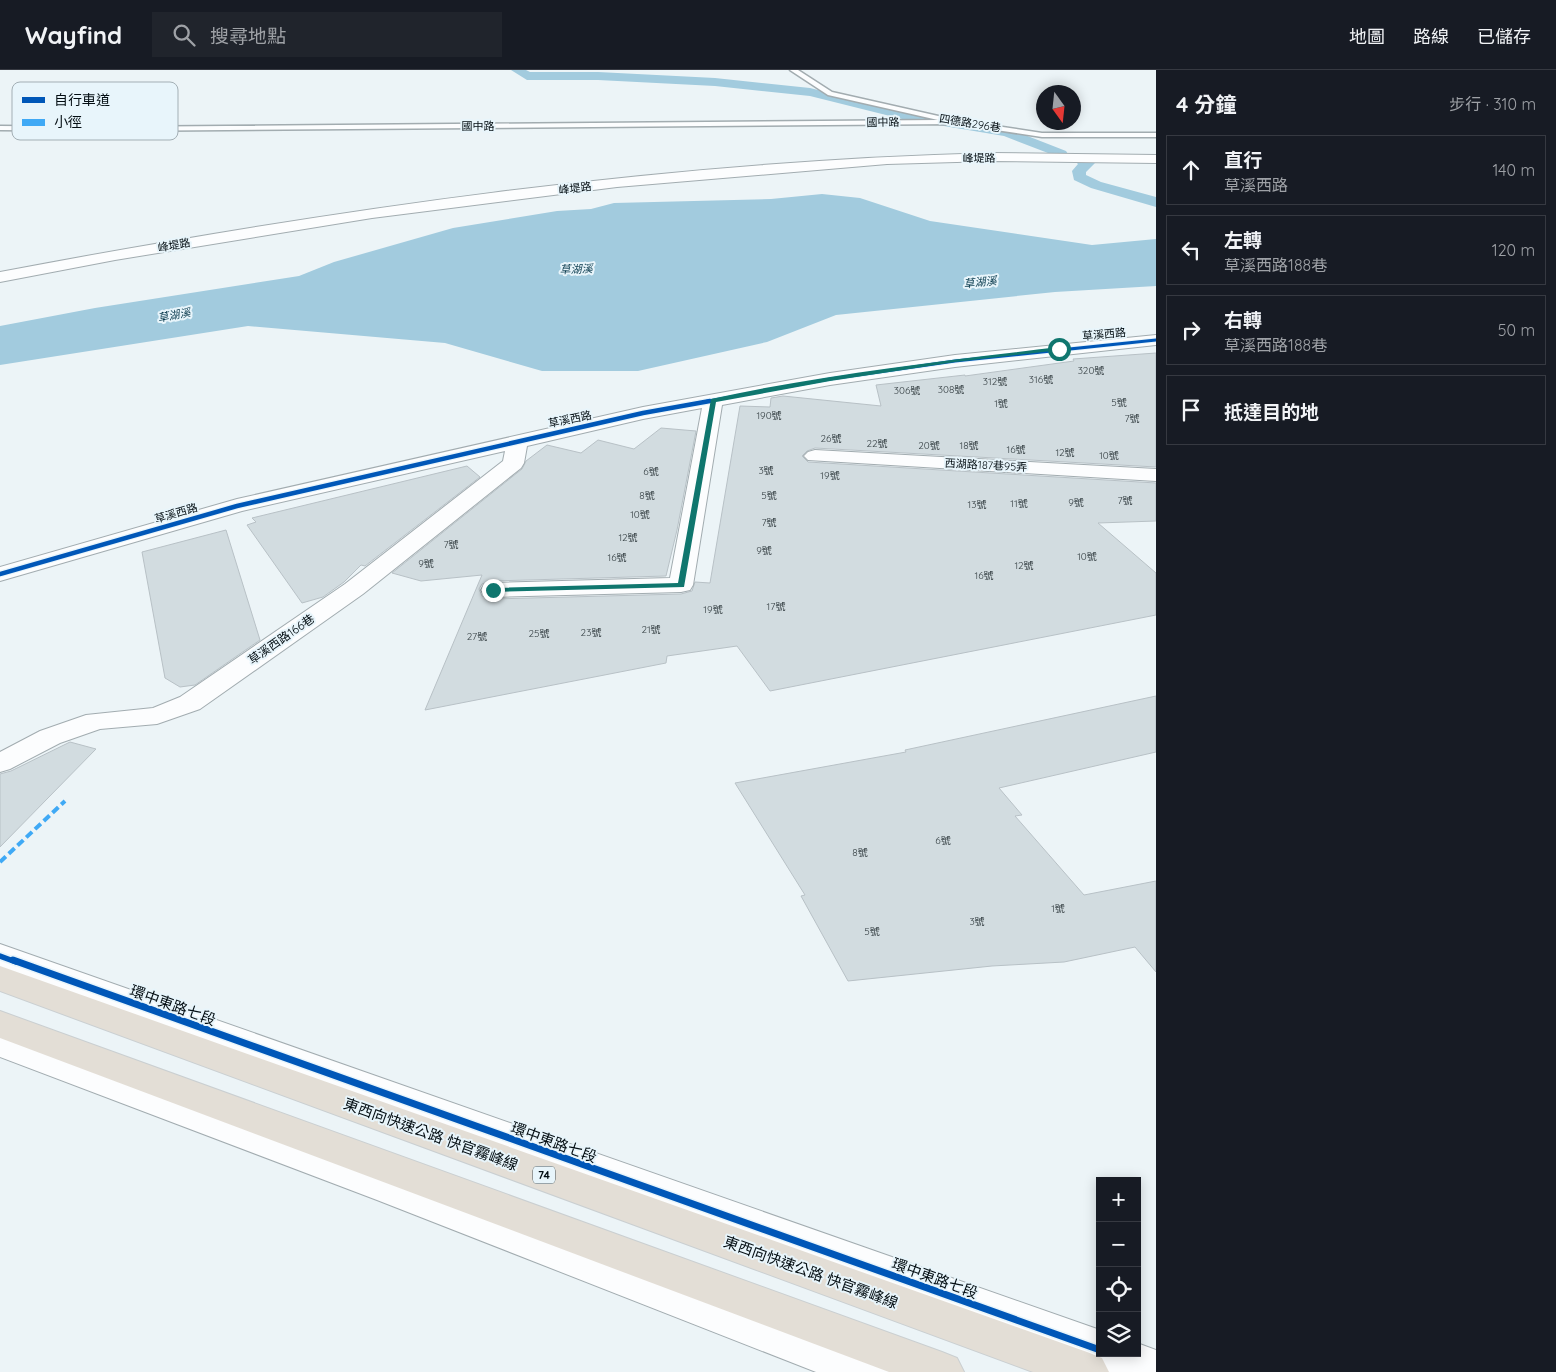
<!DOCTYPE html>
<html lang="zh-TW">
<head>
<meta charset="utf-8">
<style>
  :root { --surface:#171b24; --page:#20242c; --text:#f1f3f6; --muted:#9ea1a6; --line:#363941 }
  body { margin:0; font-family:Quicksand,"Noto Sans TC",sans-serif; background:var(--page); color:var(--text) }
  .controls { position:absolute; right:15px; bottom:15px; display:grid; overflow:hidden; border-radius:0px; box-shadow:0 2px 12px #0003 }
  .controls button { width:45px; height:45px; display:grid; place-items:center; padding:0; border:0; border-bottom:1px solid var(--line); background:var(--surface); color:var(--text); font:25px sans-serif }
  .compass { position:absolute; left:1036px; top:15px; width:45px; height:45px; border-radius:50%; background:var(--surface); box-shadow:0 2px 12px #0003; rotate:165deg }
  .stop { position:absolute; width:15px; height:15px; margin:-11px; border:4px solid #0f766e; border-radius:50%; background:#fff }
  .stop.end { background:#0f766e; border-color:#fff; box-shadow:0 1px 5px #0008 }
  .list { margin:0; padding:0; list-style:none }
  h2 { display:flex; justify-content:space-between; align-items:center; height:65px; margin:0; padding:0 20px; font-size:21px }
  h2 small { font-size:16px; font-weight:400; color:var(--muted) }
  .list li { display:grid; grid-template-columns:32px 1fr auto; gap:15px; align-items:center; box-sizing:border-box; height:70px; margin:0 10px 10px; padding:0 10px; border:1px solid var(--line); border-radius:0px }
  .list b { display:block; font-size:19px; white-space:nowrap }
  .list p { margin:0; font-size:16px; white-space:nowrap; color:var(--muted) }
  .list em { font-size:16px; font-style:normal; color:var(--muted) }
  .icon { flex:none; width:28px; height:28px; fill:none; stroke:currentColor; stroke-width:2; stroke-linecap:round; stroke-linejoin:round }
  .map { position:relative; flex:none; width:1156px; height:1302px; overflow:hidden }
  header { display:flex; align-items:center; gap:30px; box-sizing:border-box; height:70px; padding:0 25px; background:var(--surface); border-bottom:1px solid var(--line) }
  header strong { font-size:24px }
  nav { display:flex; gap:28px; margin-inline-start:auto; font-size:18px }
  .search { width:350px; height:45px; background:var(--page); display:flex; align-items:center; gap:12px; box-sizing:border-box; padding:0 18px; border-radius:0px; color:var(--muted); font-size:19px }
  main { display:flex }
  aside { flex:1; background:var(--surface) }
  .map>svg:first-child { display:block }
</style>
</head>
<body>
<header>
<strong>Wayfind</strong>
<div class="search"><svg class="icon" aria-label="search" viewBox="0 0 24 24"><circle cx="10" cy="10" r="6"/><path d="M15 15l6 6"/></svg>搜尋地點</div>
<nav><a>地圖</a><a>路線</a><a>已儲存</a></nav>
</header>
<main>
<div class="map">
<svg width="1156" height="1302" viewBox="0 0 1156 1302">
  <rect width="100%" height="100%" fill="#ecf4f7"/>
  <polygon fill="#a2cbde" points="822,124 860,128 930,151 1092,175 1156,169 1156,216 1055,222 836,245 767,272 638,301 542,301 445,273 248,256 0,295 0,256 95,238 299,206 334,192 453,158 557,141 591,139 614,133 771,129"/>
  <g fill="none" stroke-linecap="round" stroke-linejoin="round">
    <g fill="#a2cbde" fill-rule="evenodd">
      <polygon points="511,0 526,0 530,2 598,2 715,8 810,18 902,41 1007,58 1066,81 1068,84 1066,87 1061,88 1004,66 902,49 810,26 715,16 598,10 527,10"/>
      <polygon points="1082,87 1093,90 1095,93 1086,102 1086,105 1101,112 1156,127 1156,137 1091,118 1074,110 1072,101 1078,94 1075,91 1077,88"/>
    </g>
  </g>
  <g fill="#d2dce0" stroke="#b8c1c6">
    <polygon points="1156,283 1156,397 815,378 807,381 802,386 808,392 1156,413 1156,451 1098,453 1156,503 1156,545 770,621 737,576 667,586 666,593 425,640 482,505 421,511 392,503 522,399 526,391 547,375 581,383 598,370 634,379 661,358 696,361 677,460 666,506 493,511 482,514 479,519 482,526 493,529 681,524 692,521 695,512 710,513 740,336 770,337 771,328 783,326 881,336 876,315 965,305 965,306 1074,291 1073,289"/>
    <polygon points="467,396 480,407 365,496 361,495 344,512 323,527 302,533 247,455 256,452 252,448"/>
    <polygon points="226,460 260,570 195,615 180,617 165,608 142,482"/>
    <polygon points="1156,626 1156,682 999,718 1022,745 1015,746 1084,825 1156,811 1156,902 1135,877 1064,892 992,896 848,911 801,826 805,825 735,713 906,682 905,680"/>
    <polygon points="70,672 96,679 0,777 0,704 11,701"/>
  </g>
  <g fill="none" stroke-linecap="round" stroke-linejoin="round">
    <g stroke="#a2acb0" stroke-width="3">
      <polygon id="service" points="790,0 798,0 832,22 956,50 1042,63 1156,63 1156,67 1042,67 956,54 108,61 0,60 0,56 108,57 938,50 828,25"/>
    </g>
    <g stroke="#a2acb0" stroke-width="2">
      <g id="minor">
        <path d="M991,83l165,2v8l-165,-2 -104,3 -270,23 -245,31 -257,42 -115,22v-10c327,-62 658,-110 991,-119z"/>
        <polygon points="1156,265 1156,275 955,297 830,315 722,335 693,515 690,520 681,522 493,527 484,525 481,520 484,515 493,513 670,508 702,338 643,349 527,376 524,393 521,398 363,524 200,639 157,654 100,659 60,673 10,699 0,702 0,682 40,661 86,645 153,638 180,627 345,514 503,391 505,381 242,441 0,511 0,497 237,429 643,337 830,303 955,285"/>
        <polygon points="815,380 1156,399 1156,411 808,390 804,386 808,382"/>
      </g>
    </g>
    <g stroke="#a2acb0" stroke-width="2">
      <g id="tertiary">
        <polygon points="0,874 1100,1260 1100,1283 1137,1283 1137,1273 1156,1280 1156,1302 1108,1302 1100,1300 0,899"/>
        <polygon points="0,960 405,1108 883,1288 890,1302 816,1302 377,1130 0,987"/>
      </g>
    </g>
    <g stroke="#cacfd1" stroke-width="2">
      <g id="trunk">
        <polygon points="0,896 1087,1282 1102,1288 1109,1302 1033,1302 0,921"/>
        <polygon points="0,941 942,1282 957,1288 964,1302 889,1302 0,968"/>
      </g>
    </g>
    <use href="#service" fill="#fcfdfe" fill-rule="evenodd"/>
    <use href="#minor" fill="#fcfdfe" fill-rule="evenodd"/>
    <use href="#tertiary" fill="#fcfdfe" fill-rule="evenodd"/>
    <use href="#trunk" fill="#e3ded6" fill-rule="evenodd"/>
    <polyline stroke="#3fa9f5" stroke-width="4" stroke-dasharray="8 4" stroke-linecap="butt" points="0,792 65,731"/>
    <g stroke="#e8f5fb" stroke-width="5">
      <polyline id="cycleway-far3" points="703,332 830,309 955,291 1156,270"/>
    </g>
    <g stroke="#e8f5fb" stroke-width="7">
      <polyline id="cycleway-far2" points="0,504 237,436 643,343 710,331"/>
    </g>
    <g stroke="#e8f5fb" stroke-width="9">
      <polyline id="cycleway-far1" points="0,886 16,892"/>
    </g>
    <g stroke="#e8f5fb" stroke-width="10">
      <polyline id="cycleway" points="13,890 1100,1280"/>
    </g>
    <use href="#cycleway-far3" stroke="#0057b8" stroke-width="3"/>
    <use href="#cycleway-far2" stroke="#0057b8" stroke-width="4.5"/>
    <use href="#cycleway-far1" stroke="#0057b8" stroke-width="5.5"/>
    <use href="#cycleway" stroke="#0057b8" stroke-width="7"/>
  </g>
  <path fill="#0f766e" d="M1059,277l2,3 -106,12 -125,19 -114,21 -32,185 -191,5 -4,-2 4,-2 185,-5 33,-184c114,-25 232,-38 348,-52z"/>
  <g text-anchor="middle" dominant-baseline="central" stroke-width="4" stroke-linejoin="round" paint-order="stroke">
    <g font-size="10" fill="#384246">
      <text x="1091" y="300">320號</text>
      <text x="1041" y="309">316號</text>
      <text x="995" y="311">312號</text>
      <text x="951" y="319">308號</text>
      <text x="907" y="320">306號</text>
      <text x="1119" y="332">5號</text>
      <text x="1001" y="333">1號</text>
      <text x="769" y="345">190號</text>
      <text x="1132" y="348">7號</text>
      <text x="831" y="368">26號</text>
      <text x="877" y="373">22號</text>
      <text x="929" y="375">20號</text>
      <text x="969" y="375">18號</text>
      <text x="1016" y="379">16號</text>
      <text x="1065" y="382">12號</text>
      <text x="1109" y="385">10號</text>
      <text x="766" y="400">3號</text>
      <text x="651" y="401">6號</text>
      <text x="830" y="405">19號</text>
      <text x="647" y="425">8號</text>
      <text x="769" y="425">5號</text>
      <text x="1125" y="430">7號</text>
      <text x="1076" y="432">9號</text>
      <text x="1019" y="433">11號</text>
      <text x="977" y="434">13號</text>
      <text x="640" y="444">10號</text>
      <text x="769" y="452">7號</text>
      <text x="628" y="467">12號</text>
      <text x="451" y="474">7號</text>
      <text x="764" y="480">9號</text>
      <text x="1087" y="486">10號</text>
      <text x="617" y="487">16號</text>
      <text x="426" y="493">9號</text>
      <text x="1024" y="495">12號</text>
      <text x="984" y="505">16號</text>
      <text x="776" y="536">17號</text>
      <text x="713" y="539">19號</text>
      <text x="651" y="559">21號</text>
      <text x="591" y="562">23號</text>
      <text x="539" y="563">25號</text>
      <text x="477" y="566">27號</text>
      <text x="943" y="770">6號</text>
      <text x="860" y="782">8號</text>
      <text x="1058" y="838">1號</text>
      <text x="977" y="851">3號</text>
      <text x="872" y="861">5號</text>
    </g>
    <g font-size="11" fill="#030d12" stroke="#e8f5fb">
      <text transform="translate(883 52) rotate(-1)">國中路</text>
      <text transform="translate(970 53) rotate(9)">四德路296巷</text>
      <text x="478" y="56">國中路</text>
      <text transform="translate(979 88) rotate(-1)">峰堤路</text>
      <text transform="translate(575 118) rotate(-7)">峰堤路</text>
      <text transform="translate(174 175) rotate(-10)">峰堤路</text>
      <text transform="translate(1104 264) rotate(-5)">草溪西路</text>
      <text transform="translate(570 349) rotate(-12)">草溪西路</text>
      <text transform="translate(986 395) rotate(3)">西湖路187巷95弄</text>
      <text transform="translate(176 443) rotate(-16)">草溪西路</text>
    </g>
    <g font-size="11" font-style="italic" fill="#0b3c4f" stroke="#e8f5fb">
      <text transform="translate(576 199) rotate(-2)">草湖溪</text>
      <text transform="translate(980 212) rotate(-6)">草湖溪</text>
      <text transform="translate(174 245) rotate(-11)">草湖溪</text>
    </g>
    <rect fill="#e8f5fb" stroke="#485358" stroke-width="1" x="533" y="1096.5" width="22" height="17" rx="4"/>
    <g font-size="11" font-weight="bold" fill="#030d12">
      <text x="544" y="1105">74</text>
    </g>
    <g font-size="12" fill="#030d12" stroke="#e8f5fb">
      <text transform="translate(281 569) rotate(-35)">草溪西路166巷</text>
    </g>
    <g font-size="15" fill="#030d12" stroke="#e8f5fb">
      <text transform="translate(173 935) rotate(20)">環中東路七段</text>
      <text transform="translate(431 1064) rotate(20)">東西向快速公路 快官霧峰線</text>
      <text transform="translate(554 1072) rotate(20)">環中東路七段</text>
      <text transform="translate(811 1202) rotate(20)">東西向快速公路 快官霧峰線</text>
      <text transform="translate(935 1208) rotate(20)">環中東路七段</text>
    </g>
  </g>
  <rect x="12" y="12" width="166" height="58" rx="8" fill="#e8f5fb" stroke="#a3afb5" stroke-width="1"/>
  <rect x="22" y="27" width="23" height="6" fill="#0057b8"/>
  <rect x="22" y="49" width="23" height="7" fill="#3fa9f5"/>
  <g font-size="14" fill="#030d12">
    <text x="54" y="35">自行車道</text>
    <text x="54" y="57">小徑</text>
  </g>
</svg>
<div class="controls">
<button>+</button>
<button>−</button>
<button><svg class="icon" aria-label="locate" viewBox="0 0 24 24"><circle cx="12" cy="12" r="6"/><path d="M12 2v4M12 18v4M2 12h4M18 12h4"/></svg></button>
<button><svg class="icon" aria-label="layers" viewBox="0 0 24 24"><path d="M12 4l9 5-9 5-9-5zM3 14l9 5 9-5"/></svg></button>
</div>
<svg class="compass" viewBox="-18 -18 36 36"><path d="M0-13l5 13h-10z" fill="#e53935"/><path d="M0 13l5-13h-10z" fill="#9ea1a6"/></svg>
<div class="stop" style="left:1059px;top:279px"></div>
<div class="stop end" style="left:493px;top:520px"></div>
</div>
<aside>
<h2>4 分鐘<small>步行 · 310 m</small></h2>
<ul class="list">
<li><svg class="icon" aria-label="ahead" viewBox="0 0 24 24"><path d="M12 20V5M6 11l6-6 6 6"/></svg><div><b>直行</b><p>草溪西路</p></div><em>140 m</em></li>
<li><svg class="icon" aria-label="left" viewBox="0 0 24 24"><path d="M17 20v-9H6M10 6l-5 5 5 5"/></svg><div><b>左轉</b><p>草溪西路188巷</p></div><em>120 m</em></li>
<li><svg class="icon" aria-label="right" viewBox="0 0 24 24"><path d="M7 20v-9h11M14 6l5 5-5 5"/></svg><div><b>右轉</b><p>草溪西路188巷</p></div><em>50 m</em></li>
<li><svg class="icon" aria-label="arrive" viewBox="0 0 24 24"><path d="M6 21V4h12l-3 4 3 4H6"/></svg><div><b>抵達目的地</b></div></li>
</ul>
</aside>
</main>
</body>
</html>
